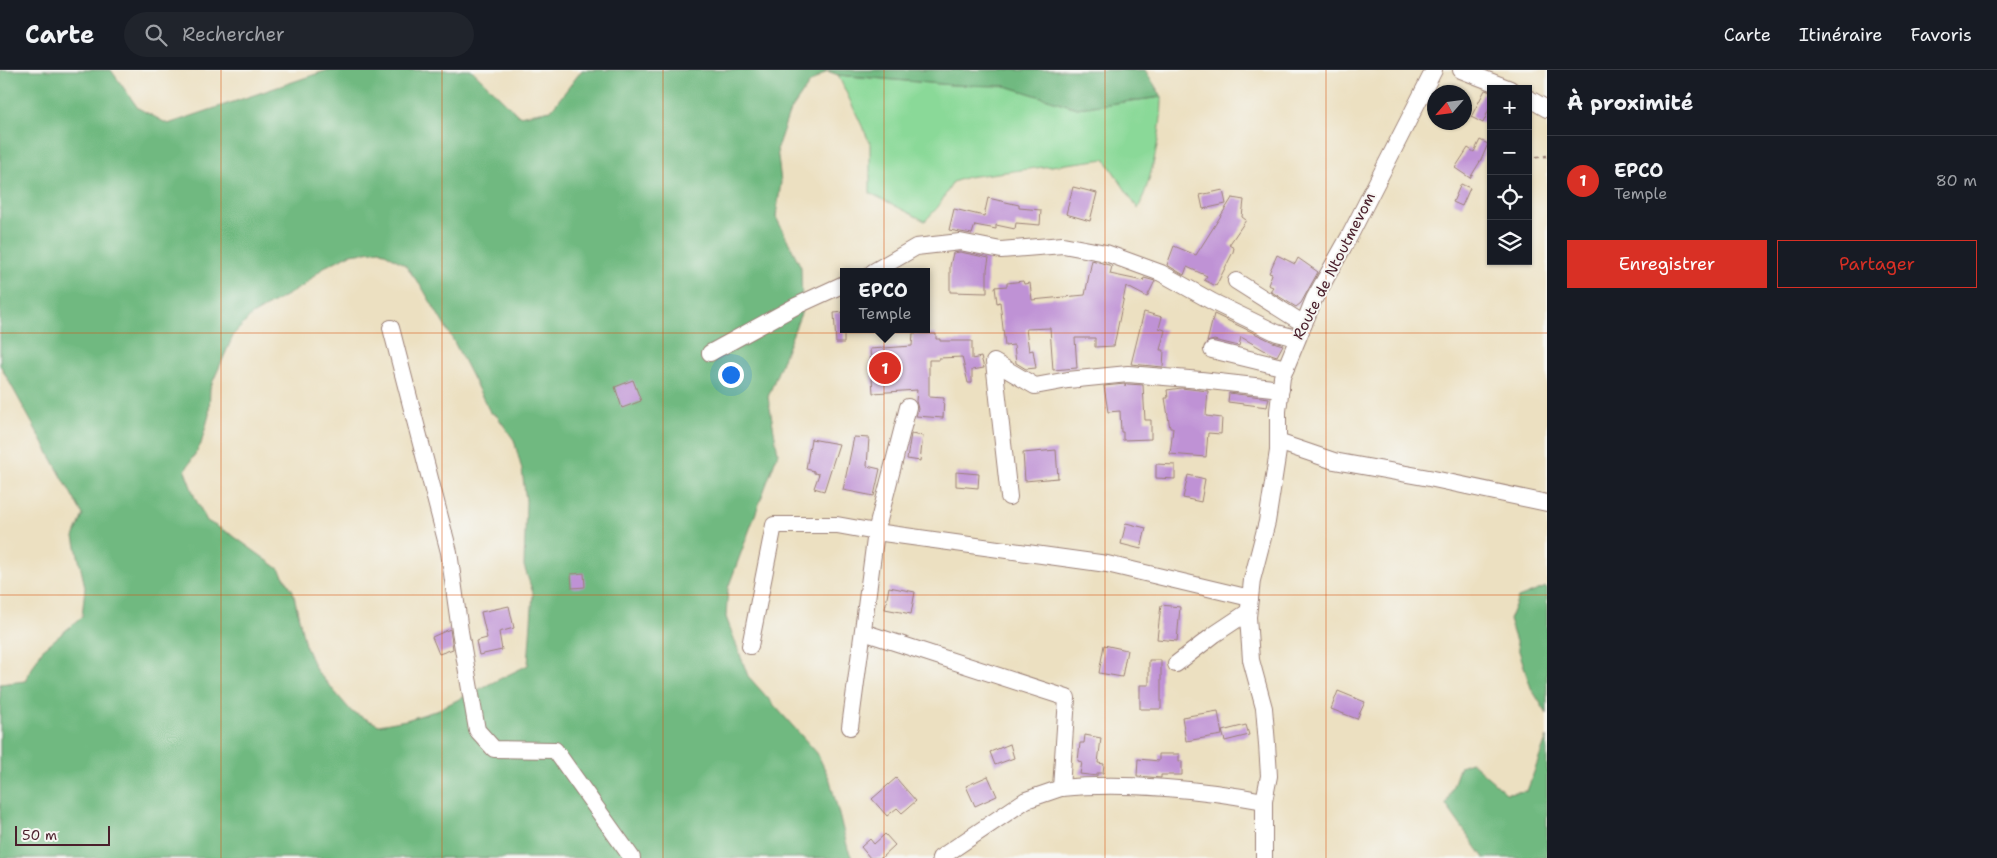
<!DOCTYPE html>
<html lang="fr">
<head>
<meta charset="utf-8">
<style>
  :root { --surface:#171b24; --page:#20242c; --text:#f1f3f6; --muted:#9ea1a6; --line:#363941; --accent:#d93025 }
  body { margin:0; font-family:"Shantell Sans",sans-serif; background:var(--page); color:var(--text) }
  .controls { position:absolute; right:15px; top:15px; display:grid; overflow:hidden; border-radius:0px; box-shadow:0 1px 4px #0004 }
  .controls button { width:45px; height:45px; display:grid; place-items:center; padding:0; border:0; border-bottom:1px solid var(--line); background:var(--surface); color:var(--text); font:25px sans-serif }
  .compass { position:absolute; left:1427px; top:15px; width:45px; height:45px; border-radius:50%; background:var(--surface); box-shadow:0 1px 4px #0004; rotate:242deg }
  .scale { position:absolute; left:15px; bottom:12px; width:95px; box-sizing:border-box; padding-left:5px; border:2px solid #4a1f2b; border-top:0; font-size:14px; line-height:18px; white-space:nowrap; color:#4a1f2b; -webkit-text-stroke:4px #f6f6f2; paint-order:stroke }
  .you { position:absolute; left:730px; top:304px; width:18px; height:18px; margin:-12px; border:4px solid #fff; border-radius:50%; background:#1a73e8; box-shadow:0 0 0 8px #1a73e833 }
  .badge { display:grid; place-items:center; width:32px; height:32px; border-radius:50%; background:var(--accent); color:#fff; font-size:16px; font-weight:700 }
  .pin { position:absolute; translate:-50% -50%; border:2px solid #fff; box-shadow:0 1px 5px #0006 }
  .popup { position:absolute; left:840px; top:198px; width:90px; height:65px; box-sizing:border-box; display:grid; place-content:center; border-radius:0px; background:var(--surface); filter:drop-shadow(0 1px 4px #0005); font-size:16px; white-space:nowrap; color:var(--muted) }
  .popup b { font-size:19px; color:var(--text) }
  .popup::after { content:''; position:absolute; left:50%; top:100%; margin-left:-10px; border:10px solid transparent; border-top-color:var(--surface) }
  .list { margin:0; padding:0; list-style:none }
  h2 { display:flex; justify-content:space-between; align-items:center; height:65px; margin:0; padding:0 20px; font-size:21px }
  h2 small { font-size:16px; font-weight:400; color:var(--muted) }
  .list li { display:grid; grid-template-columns:32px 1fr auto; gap:15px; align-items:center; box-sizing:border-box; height:90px; padding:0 20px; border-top:1px solid var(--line) }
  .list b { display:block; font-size:19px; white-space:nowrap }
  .list p { margin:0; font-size:16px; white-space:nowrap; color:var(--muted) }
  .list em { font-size:16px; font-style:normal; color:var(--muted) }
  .actions { display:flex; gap:10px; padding:15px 20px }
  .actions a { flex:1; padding:11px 0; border:1px solid var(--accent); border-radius:0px; text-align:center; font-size:18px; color:var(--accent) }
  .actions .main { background:var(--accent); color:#fff }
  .icon { flex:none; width:28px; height:28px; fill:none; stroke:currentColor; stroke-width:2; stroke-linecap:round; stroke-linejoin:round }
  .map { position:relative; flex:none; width:1547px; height:788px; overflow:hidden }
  header { display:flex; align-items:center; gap:30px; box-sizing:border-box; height:70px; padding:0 25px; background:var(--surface); border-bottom:1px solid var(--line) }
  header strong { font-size:24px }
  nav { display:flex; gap:28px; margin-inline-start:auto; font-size:18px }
  .search { width:350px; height:45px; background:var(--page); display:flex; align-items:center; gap:12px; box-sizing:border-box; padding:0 18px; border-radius:28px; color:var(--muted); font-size:19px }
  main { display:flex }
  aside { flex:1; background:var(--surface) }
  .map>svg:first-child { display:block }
</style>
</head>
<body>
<header>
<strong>Carte</strong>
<div class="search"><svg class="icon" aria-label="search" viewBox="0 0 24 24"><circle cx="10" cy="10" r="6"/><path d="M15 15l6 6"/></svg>Rechercher</div>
<nav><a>Carte</a><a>Itinéraire</a><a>Favoris</a></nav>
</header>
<main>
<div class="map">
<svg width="1547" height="788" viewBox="0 0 1547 788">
  <rect width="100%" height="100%" fill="#f6f6f2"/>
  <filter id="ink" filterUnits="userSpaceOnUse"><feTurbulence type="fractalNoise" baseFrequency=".02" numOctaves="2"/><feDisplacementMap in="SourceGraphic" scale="10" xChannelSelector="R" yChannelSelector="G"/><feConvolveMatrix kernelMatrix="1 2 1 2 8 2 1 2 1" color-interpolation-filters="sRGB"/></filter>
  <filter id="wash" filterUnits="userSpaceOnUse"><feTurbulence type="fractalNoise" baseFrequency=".0096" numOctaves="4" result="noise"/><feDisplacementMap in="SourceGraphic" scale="20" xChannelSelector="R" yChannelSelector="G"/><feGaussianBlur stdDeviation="1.12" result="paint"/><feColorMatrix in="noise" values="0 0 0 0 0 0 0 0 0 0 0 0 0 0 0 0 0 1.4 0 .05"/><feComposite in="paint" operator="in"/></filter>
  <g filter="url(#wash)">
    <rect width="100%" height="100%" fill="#ece0c1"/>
    <path fill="#8ad998" stroke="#6a7c62" d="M838,5l114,10 54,1 71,22 85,-11c0,34 -10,82 -24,112l-33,-50 -138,18 -14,5 -15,25 -13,14 -55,-28v-50z"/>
    <g fill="#6fb980" stroke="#5c6c56" fill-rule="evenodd">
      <path d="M0,0h111l27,38 30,16 160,-54h144l47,46 32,-6 31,-40h563l17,27 -85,11 -71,-22 -54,-1 -114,-10 -11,-4 -18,13 -20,29 -12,35 4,34 -5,35 25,50 1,44 -34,86 10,56 -50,135 -2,29 22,59 69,77 13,27 18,69 4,9h-852v-174l25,-3 17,-31 40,-33 3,-30 -11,-50 9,-22 -83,-150zM380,180l25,15 18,24 30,51 37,72 7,4 17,24 8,30 4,31 -2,65 9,27 -5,72 -93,46 -29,9 -27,5 -27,-13 -36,-42 -11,-25 -12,-54 -14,-22 -47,-34 -25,-14 -12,-23 -10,-27 16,-27 8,-29 1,-27 24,-54 18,-19 51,-29 21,-19 27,-13z"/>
      <polygon points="1546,517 1547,518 1547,644 1531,618 1509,550 1518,528"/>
      <polygon points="1547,667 1547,788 1484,788 1446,735 1460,696 1471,692 1506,723 1527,721"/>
    </g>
    <g id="blocks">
      <g fill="#bf92d5">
        <polygon points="1485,20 1491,22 1491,35 1483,53 1471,47"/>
        <polygon points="1480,70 1488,74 1481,90 1470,108 1455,98 1468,78 1474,82"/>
        <polygon points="1461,114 1470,118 1462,136 1453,132"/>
        <polygon points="1073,117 1097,123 1090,151 1066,144"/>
        <polygon points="1223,120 1226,134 1203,139 1200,125"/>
        <polygon points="988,128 1019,135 1019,138 1041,140 1040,155 1016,153 1015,159 996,155 996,159 975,155 972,164 949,160 954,139 984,146"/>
        <polygon points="1232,128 1244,130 1242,147 1246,150 1229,175 1234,178 1233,182 1216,216 1204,210 1207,206 1187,197 1184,205 1167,195 1174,176 1196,185"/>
        <polygon points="960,182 989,188 987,199 987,223 950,222 950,196 953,183"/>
        <polygon points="1277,185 1295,194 1298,188 1318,202 1301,233 1296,237 1270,221 1273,217 1268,215 1272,204 1269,203"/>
        <polygon points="1092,190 1112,196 1110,204 1143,211 1144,208 1155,211 1147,227 1126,216 1114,276 1095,277 1095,268 1075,268 1077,298 1053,300 1050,258 1026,259 1029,281 1033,280 1036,298 1026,299 1016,293 1014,275 1005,276 1000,232 997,233 995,217 1007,216 1007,213 1023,211 1024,214 1030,213 1032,230 1085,225"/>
        <polygon points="844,242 844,273 836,273 834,243"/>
        <polygon points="1144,242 1162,247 1159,258 1165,260 1160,280 1164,280 1163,297 1131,294"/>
        <polygon points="1214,244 1273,272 1283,275 1277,286 1271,284 1241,267 1239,276 1214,270 1207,272"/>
        <polygon points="913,263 936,264 936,269 940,269 940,271 972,271 972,289 981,287 984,298 972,300 972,313 968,313 962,287 939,288 939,290 929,290 929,327 944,328 943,348 916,346 918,339 916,331 917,320 873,323 870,279 912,276"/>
        <polygon points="633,310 641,331 622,338 615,317"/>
        <polygon points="1125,314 1125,317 1126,314 1128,314 1143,315 1145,350 1151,350 1151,369 1123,370 1123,362 1121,362 1120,341 1108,342 1104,316"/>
        <polygon points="1181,318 1208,321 1206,346 1222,348 1221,364 1208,363 1206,387 1170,384 1173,358 1170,358 1165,328 1168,328 1167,320"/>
        <polygon points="1229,323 1269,328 1267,337 1228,332"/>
        <polygon points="911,364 923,366 920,391 907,389"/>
        <polygon points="854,367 869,368 867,396 880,399 874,426 843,420"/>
        <polygon points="811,369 839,374 824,421 814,418 819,404 814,403 814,401 806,399"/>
        <polygon points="1056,380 1058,408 1025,411 1023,383"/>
        <polygon points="1156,394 1175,395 1175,409 1156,408"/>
        <polygon points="956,402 979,404 978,418 956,416"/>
        <polygon points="1188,405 1205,409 1201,432 1183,428"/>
        <polygon points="1126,453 1146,458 1141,479 1121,474"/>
        <polygon points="584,503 585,517 572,518 571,504"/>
        <polygon points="889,517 915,522 911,544 885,539"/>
        <polygon points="1161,535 1180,537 1177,571 1157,569"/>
        <polygon points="509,536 514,558 499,562 502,580 479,585 476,571 487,568 481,542"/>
        <polygon points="450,559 453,579 439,584 432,567"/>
        <polygon points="1104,575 1127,580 1122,607 1099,603"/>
        <polygon points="1149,590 1161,590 1161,639 1140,639 1140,615 1149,615"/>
        <polygon points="1338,621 1365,632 1357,649 1331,639"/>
        <polygon points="1218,641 1222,665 1186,671 1182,647"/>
        <polygon points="1246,655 1249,665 1225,671 1222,661"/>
        <polygon points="1085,665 1101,668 1098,693 1104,694 1103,703 1097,703 1097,706 1080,704 1082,692 1078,691 1080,673 1084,673"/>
        <polygon points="1010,674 1014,688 995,695 990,682"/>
        <polygon points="1159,684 1179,684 1179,691 1182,691 1182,705 1161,705 1161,708 1137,706 1138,689 1159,691"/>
        <polygon points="988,706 997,726 975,736 966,716"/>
        <polygon points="896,708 916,731 902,743 897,738 887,746 872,729"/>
        <polygon points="885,764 895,775 881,788 870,788 861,777 870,769 874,774"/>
      </g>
    </g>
  </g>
  <g filter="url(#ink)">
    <use href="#blocks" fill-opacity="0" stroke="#9b8076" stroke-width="1"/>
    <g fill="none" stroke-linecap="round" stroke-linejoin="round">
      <g stroke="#9b8076" stroke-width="18">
        <g id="minor">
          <polyline points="1461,0 1510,19"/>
          <polyline points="1528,28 1547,39"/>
          <polyline points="873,202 916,177 960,172 1001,180 1063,175 1106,183 1161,203 1213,232 1277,263 1297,268"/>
          <polyline points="1236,211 1304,254"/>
          <polyline points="391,258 449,482 460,561 477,660 494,679 555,680 632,788"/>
          <polyline points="1212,280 1286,298"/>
          <polyline points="710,283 796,236 844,214"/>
          <polyline points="1278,372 1334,391 1429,408 1547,433"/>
          <polyline points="1009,427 994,292 1035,316 1068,310 1128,304 1201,310 1281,319"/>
          <polyline points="863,562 1067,628 1061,718 1026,730 940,788"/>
          <polyline points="750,576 774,455 837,455 876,462 1107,494 1250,528"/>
          <polyline points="1176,594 1215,564 1248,542"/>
          <polyline points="850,657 876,462 908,337"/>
          <path d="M1061,718c63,-6 141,1 203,13"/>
          <polyline points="1264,788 1264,731 1269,706 1267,674 1264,638 1251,590 1248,547 1252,510 1267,452 1278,381 1278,341 1282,307 1314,229 1349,167 1434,0"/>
        </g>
      </g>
      <polyline stroke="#9b8076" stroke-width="2.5" stroke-dasharray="4 4" stroke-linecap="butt" points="1528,88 1547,86"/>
      <use href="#minor" stroke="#fff" stroke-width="16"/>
    </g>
  </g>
  <path fill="none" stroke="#d8530f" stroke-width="1" stroke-opacity="0.55" d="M221,0v788M442,0v788M663,0v788M884,0v788M1105,0v788M1326,0v788M0,263h1547M0,525h1547"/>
  <g text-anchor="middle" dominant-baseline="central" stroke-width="4" stroke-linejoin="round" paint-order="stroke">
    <g font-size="15" fill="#4a1f2b" stroke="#f6f6f2">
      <text transform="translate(1334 196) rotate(-63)">Route de Ntoutmevom</text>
    </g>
  </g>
</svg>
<div class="controls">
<button>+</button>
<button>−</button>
<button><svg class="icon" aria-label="locate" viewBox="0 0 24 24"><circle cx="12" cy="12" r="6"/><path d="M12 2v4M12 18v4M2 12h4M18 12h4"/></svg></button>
<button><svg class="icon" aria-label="layers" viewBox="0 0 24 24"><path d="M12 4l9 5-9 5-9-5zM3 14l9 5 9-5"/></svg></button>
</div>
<svg class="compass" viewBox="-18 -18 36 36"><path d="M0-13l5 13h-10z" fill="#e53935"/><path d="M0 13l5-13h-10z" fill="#9ea1a6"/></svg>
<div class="scale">50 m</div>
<div class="you"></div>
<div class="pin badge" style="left:885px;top:298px">1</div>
<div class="popup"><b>EPCO</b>Temple</div>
</div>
<aside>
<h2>À proximité<small></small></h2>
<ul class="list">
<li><span class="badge">1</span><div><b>EPCO</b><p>Temple</p></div><em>80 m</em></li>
</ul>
<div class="actions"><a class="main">Enregistrer</a><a>Partager</a></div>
</aside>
</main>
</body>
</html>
